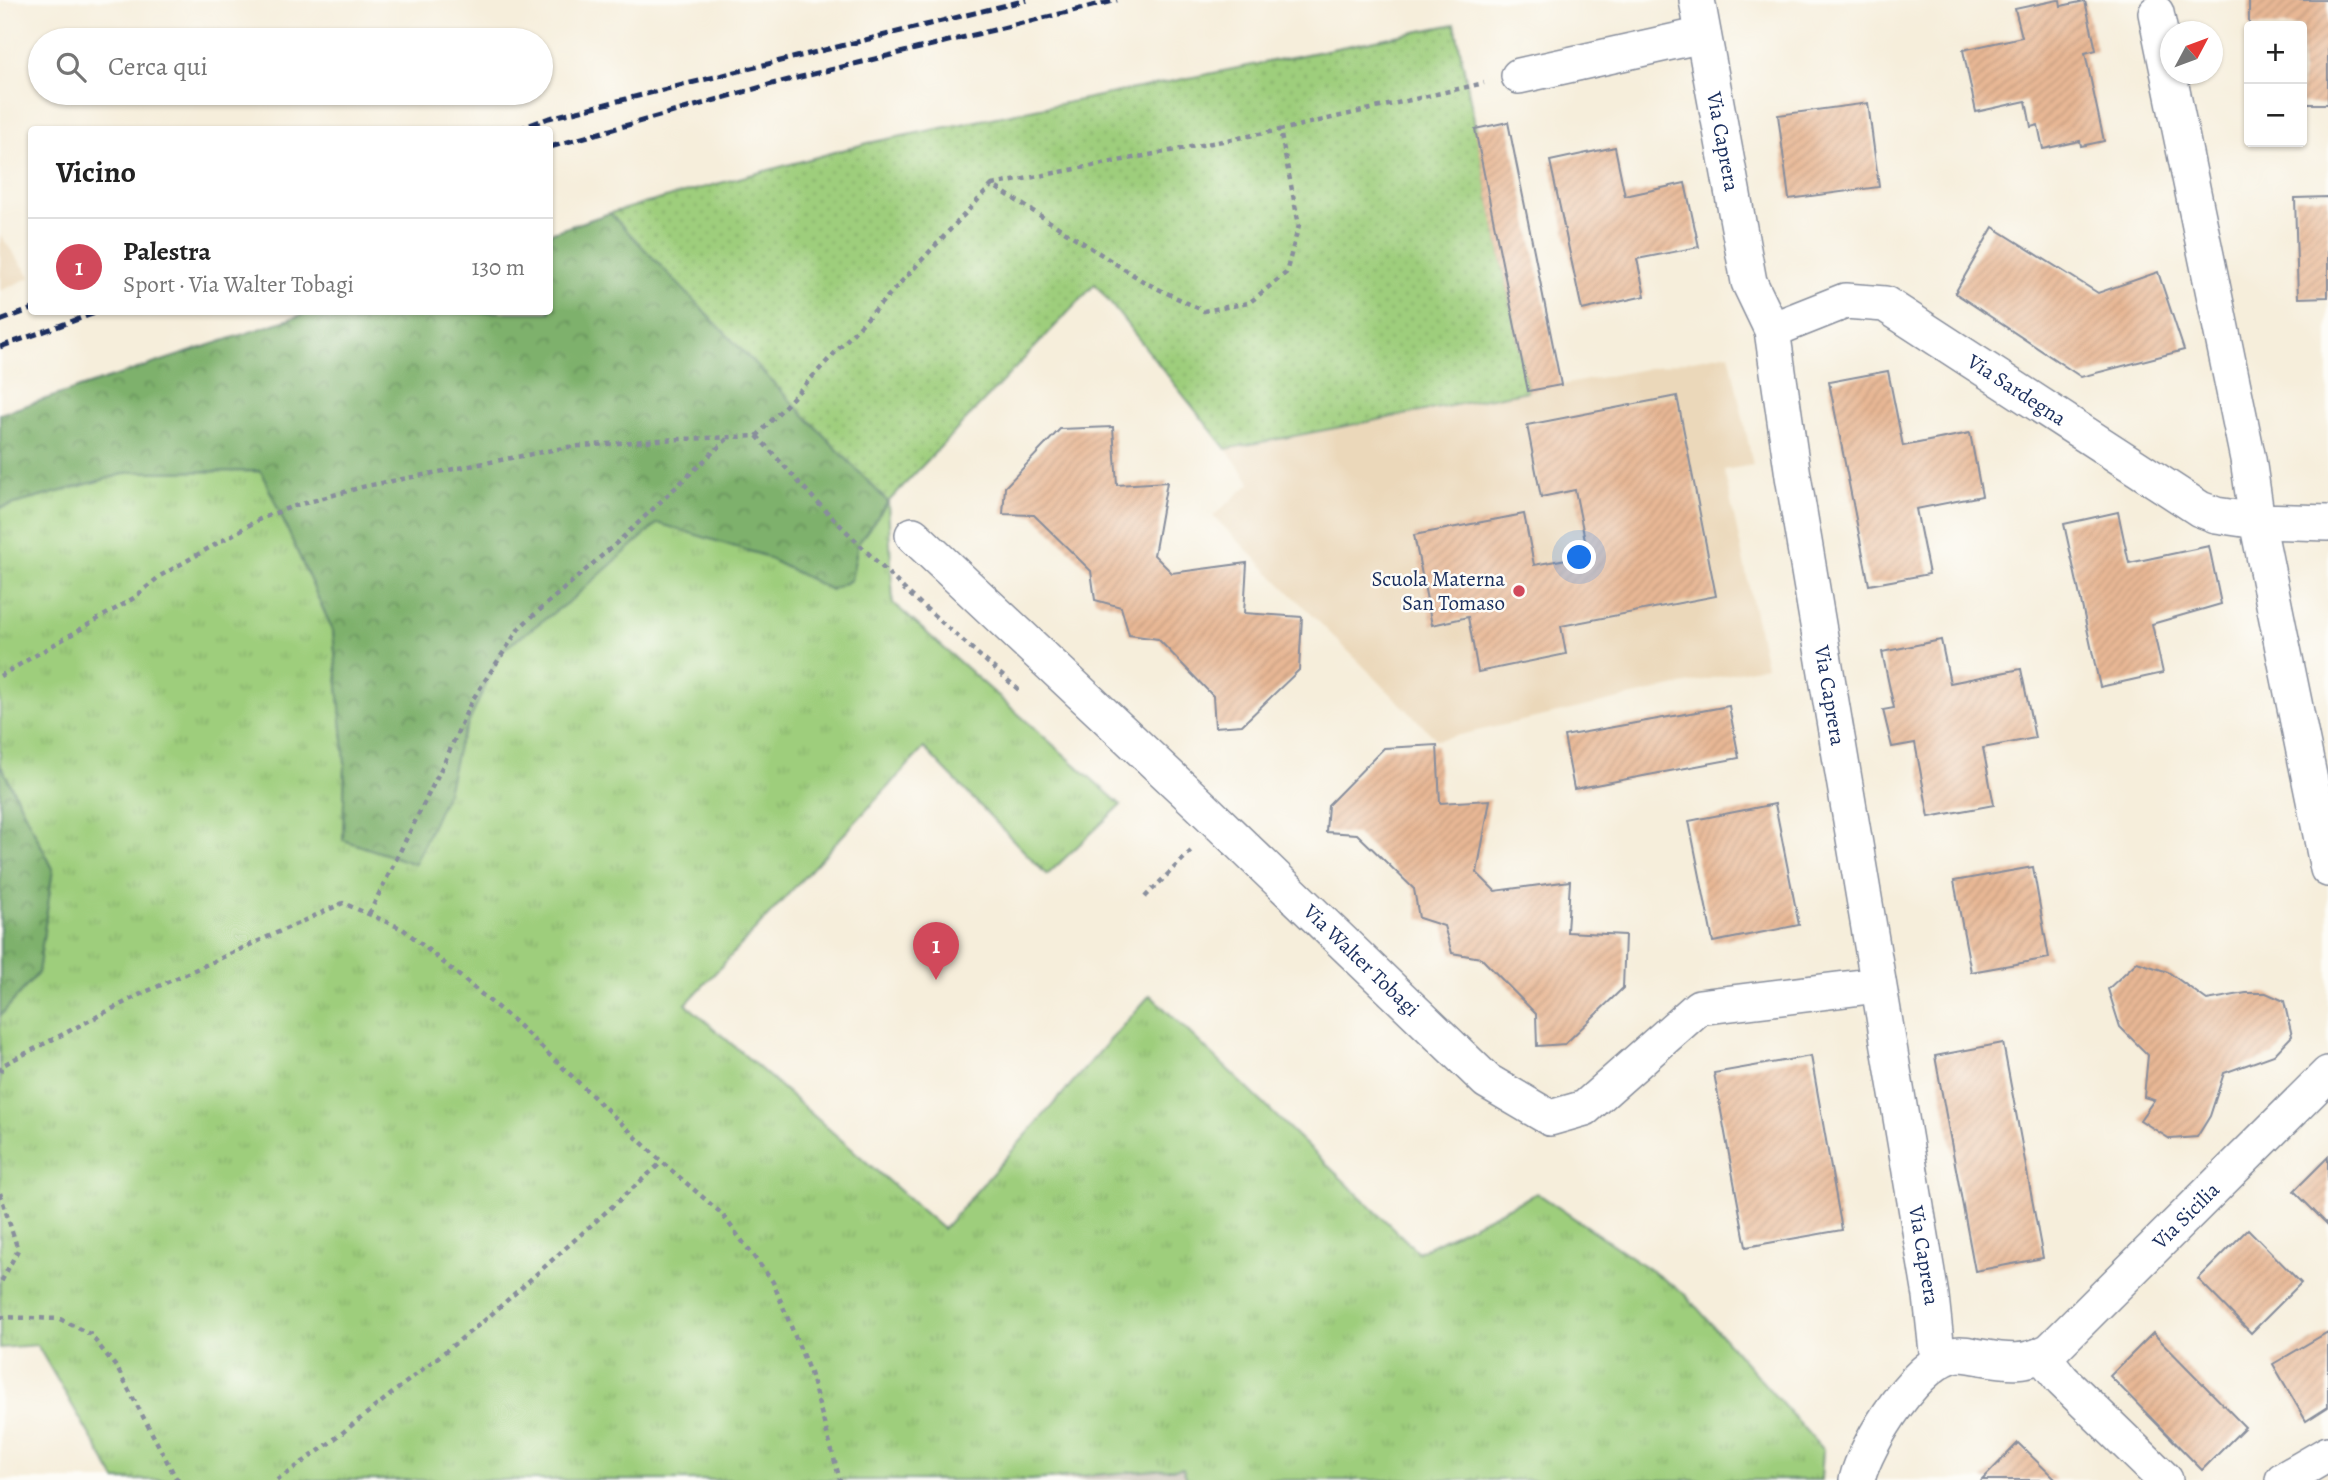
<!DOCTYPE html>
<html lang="it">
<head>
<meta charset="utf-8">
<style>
  :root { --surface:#fff; --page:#f6f6f6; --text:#222; --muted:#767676; --line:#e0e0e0; --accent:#d1495b }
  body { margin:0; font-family:Alegreya,serif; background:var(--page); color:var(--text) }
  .controls { position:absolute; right:21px; top:21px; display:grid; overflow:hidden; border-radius:7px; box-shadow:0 2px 5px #0004 }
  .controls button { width:63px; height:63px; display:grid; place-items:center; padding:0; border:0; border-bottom:2px solid var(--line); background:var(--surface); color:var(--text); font:35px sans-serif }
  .compass { position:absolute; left:2160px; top:21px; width:63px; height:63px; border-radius:50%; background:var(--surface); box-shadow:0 2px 5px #0004; rotate:49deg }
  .you { position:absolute; left:1580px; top:558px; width:24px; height:24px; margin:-18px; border:5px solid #fff; border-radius:50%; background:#1a73e8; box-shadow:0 0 0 10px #1a73e833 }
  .badge { display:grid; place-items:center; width:46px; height:46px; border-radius:50%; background:var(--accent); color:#fff; font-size:23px; font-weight:700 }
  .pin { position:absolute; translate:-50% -58px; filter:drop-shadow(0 2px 4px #0008) }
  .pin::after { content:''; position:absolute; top:37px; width:24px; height:21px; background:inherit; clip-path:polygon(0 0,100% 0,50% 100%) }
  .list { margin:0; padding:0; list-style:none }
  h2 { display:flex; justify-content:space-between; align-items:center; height:91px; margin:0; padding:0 28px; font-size:30px }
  h2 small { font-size:23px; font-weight:400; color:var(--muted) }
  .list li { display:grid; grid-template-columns:46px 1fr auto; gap:21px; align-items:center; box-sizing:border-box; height:98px; padding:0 28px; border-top:2px solid var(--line) }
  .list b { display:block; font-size:26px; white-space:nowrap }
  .list p { margin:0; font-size:23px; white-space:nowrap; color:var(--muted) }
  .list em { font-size:23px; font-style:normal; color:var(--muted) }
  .icon { flex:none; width:38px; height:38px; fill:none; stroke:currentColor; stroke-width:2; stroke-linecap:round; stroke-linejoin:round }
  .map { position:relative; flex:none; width:2328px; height:1480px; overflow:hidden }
  .search { position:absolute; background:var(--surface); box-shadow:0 2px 5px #0004; left:28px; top:28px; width:525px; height:77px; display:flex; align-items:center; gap:18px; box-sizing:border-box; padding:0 24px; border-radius:38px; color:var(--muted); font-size:26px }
  .panel { position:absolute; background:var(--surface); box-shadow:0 2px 5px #0004; left:28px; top:126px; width:525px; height:189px; border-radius:7px }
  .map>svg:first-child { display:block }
</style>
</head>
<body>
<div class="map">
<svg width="2328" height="1480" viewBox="0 0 2328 1480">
  <defs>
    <pattern id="grass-tufts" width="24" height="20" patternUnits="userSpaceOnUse" patternTransform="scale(1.75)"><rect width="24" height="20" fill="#9ece7c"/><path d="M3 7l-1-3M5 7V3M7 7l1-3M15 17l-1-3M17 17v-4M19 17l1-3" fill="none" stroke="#88b16e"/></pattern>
    <pattern id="forest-crowns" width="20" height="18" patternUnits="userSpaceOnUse" patternTransform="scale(1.75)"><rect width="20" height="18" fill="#7eb16c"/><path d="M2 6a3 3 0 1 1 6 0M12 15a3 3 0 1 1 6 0" fill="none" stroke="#66905c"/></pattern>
    <pattern id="park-dots" width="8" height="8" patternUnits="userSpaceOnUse" patternTransform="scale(1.75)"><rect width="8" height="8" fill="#9ece7c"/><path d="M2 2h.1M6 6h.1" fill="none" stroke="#88b16e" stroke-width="1.8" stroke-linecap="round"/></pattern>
    <pattern id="building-hatch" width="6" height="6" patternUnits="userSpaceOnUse" patternTransform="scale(1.75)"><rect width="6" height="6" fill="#e8b794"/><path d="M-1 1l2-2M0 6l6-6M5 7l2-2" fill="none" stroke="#c69e82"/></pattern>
  </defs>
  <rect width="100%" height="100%" fill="#fdfcf7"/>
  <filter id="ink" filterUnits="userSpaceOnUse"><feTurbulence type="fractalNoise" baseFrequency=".0143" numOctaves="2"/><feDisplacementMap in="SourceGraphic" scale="14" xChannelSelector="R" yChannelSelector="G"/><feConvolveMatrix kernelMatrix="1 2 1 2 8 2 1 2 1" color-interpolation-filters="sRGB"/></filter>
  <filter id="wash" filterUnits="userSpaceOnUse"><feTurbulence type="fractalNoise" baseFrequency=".00686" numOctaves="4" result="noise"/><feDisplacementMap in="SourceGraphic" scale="28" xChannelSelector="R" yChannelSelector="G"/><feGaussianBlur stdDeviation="1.57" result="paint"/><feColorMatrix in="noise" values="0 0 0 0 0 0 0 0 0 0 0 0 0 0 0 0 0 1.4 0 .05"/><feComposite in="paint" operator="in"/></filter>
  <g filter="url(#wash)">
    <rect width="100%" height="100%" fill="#f6eedb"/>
    <g fill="#ebd8ba">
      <polygon points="0,235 31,277 0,291"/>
      <polygon points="1729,353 1753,465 1724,470 1766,666 1437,740 1213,516 1251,483 1226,449"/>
    </g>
    <polygon fill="#cbc3b8" points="1183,1468 1187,1480 1030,1480"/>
    <polygon fill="url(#grass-tufts)" stroke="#5c7e6d" stroke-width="2" points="261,471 333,631 345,763 343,840 447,792 458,746 501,651 571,600 658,523 762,555 831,590 851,580 858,543 888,502 893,603 1121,805 1047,875 924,748 686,1004 943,1229 1150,995 1418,1252 1537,1193 1684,1293 1823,1450 1821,1480 1187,1480 1183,1468 1030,1480 116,1480 37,1345 0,1348 0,1016 38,973 53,869 0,764 0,508 131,472"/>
    <g fill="url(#forest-crowns)" stroke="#4c7065" stroke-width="2">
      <polygon points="610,213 888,502 858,544 851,580 831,590 762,555 658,523 571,600 501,651 458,746 447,792 415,864 343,840 345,763 333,631 261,471 131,472 0,508 0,414 311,312 550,312 550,233"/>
      <polygon points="0,764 53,869 38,973 0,1016"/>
    </g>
    <polygon fill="url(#park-dots)" stroke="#5c7e6d" stroke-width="2" points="1455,24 1528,391 1226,449 1095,284 888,502 610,213 868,143"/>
    <g id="blocks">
      <g fill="url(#building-hatch)">
        <polygon points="2058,0 2060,0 2061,6 2085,1 2096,50 2085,53 2104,141 2081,146 2080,141 2043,149 2038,125 2031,127 2026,101 1976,112 1963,50 2022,37 2015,9"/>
        <polygon points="2249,0 2328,0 2328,104 2302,104 2302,26 2249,26"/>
        <polygon points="1868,103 1879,187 1789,199 1778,115"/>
        <polygon points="1508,122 1561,385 1528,391 1475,129"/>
        <polygon points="1615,147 1625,196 1685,183 1699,247 1637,259 1645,296 1582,310 1550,161"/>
        <polygon points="2328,197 2328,297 2298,298 2295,198"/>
        <polygon points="1993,227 2098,293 2158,272 2184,350 2081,377 1955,293"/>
        <polygon points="1888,371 1903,446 1970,433 1982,496 1916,509 1929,574 1869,585 1829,382"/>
        <polygon points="1677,396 1716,596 1561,626 1566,654 1478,672 1468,617 1432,625 1414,535 1524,514 1534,565 1588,555 1575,490 1541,497 1527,425"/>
        <polygon points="1113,427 1117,485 1167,482 1154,555 1172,573 1247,563 1244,613 1302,617 1299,670 1242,725 1215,727 1213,696 1158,639 1129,635 1121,607 1095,600 1091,571 1034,515 1003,514 1005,487 1060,429"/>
        <polygon points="2118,512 2129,563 2209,546 2221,604 2152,624 2163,673 2100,687 2064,524"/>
        <polygon points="1941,640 1950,683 2021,669 2035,738 1983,748 1994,805 1929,817 1915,743 1892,747 1883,710 1894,708 1882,652"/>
        <polygon points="1729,706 1739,758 1574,789 1564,736"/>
        <polygon points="1437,745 1440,803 1490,800 1477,873 1495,891 1570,881 1567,932 1625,935 1623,988 1565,1044 1537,1046 1536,1014 1481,958 1452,953 1444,926 1419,918 1414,889 1357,834 1326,832 1328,805 1384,748"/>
        <polygon points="1775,804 1799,925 1713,942 1689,821"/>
        <polygon points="2033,867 2049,958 1971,972 1954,881"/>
        <polygon points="2137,962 2168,972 2207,1000 2246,993 2266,993 2284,1001 2292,1036 2274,1055 2224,1073 2210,1116 2197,1137 2170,1139 2140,1120 2154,1100 2144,1097 2148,1055 2120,1027 2108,989"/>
        <polygon points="2003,1043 2043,1258 1975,1271 1935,1056"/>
        <polygon points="1811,1056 1842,1230 1746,1247 1714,1073"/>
        <polygon points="2328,1157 2328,1225 2294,1191"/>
        <polygon points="2248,1229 2301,1283 2251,1333 2198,1279"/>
        <polygon points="2328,1332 2328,1407 2306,1421 2273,1364"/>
        <polygon points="2153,1333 2245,1427 2202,1470 2110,1376"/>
        <polygon points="2018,1443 2056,1480 1982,1480"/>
      </g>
    </g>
  </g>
  <g filter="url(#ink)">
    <use href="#blocks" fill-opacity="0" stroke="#888e9c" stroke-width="2"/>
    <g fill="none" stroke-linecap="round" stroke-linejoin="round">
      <g stroke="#888e9c" stroke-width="38">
        <g id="street">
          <path id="s1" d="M1697,0l52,282 23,48 21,146 138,820 7,65"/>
          <polyline points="2156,13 2248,459 2257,521 2328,523"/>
          <polyline points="1519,76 1703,35"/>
          <path id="s2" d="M1772,330l73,-29 40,3 315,205 16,6 41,6 71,348"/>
          <path id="s3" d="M913,535l286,269 288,277 63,37 35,-10 114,-101 179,-22"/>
          <polyline points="2042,1355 2062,1380 2165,1480"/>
          <path id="s4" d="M1857,1480c8,-35 63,-125 103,-126 7,0 15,2 21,3 29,5 43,7 69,-6l278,-277"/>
          <polyline points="2283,1480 2328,1454"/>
        </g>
      </g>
      <g stroke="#888e9c" stroke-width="4.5" stroke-dasharray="5 5" stroke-linecap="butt">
        <polyline points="992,185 1280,130"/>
        <polyline points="757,436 816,501 905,590 1020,691"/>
        <polyline points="0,676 134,598 160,576 260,519 291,507 366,486 568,447 659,440 757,436 992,185 1146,283 1204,311 1249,303 1286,273 1299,225 1280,130 1484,83"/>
        <polyline points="1145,897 1194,848"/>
        <polyline points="369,914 445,761 471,702 520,627 620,540 727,439"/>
        <polyline points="0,1072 3,1065 141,994 343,903 403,929 515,1022 662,1162 721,1213 773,1282 810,1373 840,1480"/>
        <polyline points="0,1193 18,1250 0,1284"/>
        <polyline points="0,1317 60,1319 90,1334 117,1368 176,1478 180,1480"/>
        <polyline points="277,1480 323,1448 485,1320 662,1162"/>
      </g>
      <use href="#street" stroke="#fff" stroke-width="35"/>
      <g stroke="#1b2f5e" stroke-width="5" stroke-dasharray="10 5" stroke-linecap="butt">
        <polyline points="516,130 549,118 1027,0"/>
        <polyline points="550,147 772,84 1117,0"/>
        <polyline points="0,321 32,309"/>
        <polyline points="0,347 98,312"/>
      </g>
    </g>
  </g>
  <circle fill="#d1495b" stroke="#fdfcf7" stroke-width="2.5" cx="1519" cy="591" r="7"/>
  <g text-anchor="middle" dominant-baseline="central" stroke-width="5" stroke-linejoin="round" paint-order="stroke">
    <g font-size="21" fill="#1b2f5e" stroke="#fdfcf7">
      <text stroke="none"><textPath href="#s1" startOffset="144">Via Caprera</textPath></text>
      <text stroke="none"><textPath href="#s2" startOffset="276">Via Sardegna</textPath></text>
      <text stroke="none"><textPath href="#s1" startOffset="710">Via Caprera</textPath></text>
      <text stroke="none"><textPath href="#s3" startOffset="618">Via Walter Tobagi</textPath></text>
      <text stroke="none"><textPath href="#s4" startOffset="453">Via Sicilia</textPath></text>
      <text stroke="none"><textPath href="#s1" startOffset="1278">Via Caprera</textPath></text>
    </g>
    <g font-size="21" fill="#1b2f5e" stroke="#fdfcf7" text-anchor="end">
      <text x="1505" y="579">Scuola Materna<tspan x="1505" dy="24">San Tomaso</tspan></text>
    </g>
  </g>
</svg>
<div class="controls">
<button>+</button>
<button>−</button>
</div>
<svg class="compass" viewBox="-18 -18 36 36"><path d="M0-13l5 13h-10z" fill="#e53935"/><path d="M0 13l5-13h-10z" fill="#767676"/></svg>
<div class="you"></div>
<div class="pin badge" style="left:936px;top:980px">1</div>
<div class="search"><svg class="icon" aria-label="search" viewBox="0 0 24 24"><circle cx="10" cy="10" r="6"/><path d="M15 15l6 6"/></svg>Cerca qui</div>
<section class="panel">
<h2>Vicino<small></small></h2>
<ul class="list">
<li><span class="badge">1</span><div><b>Palestra</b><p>Sport · Via Walter Tobagi</p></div><em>130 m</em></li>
</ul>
</section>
</div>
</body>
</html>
